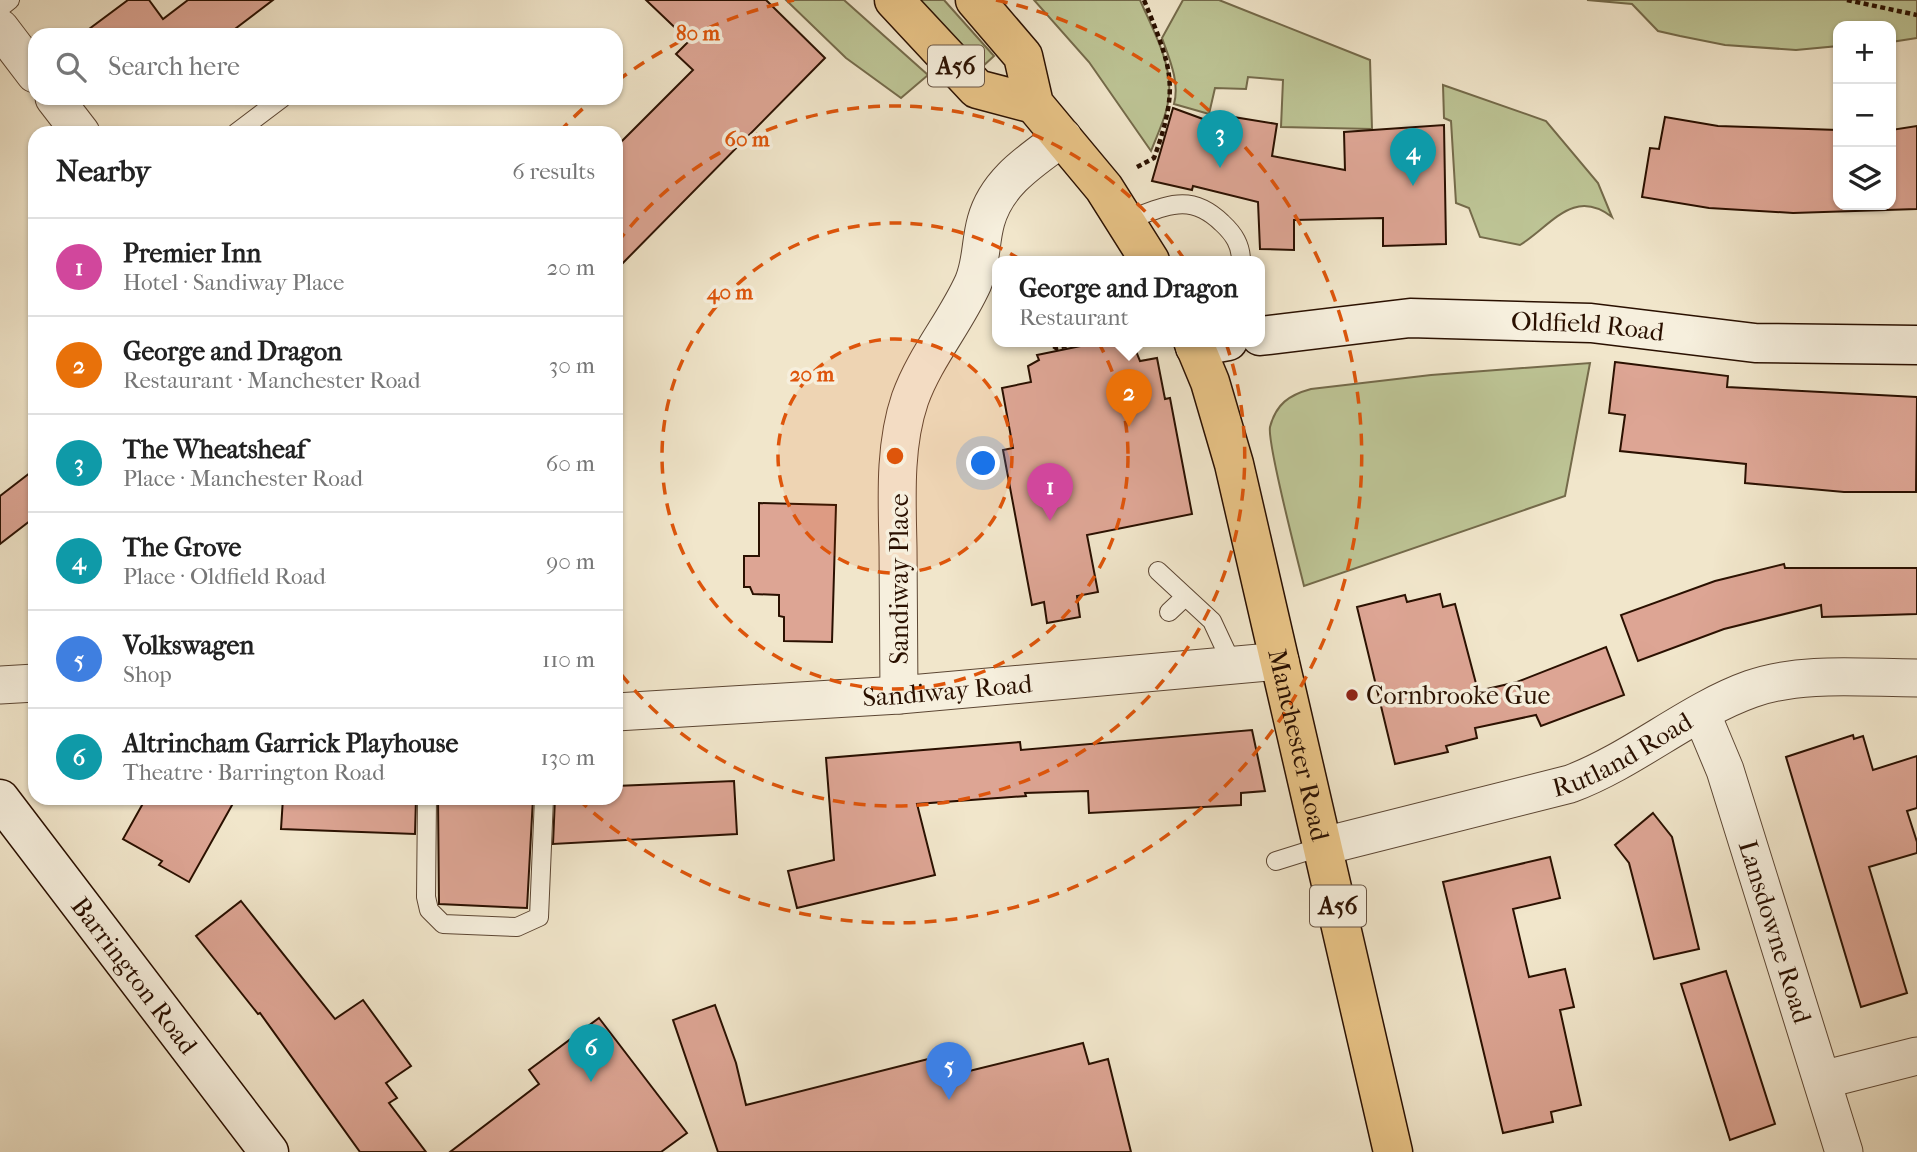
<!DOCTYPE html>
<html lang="en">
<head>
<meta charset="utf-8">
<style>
  :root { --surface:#fff; --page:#f2f2f2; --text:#222; --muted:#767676; --line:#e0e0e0; --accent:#8f2418 }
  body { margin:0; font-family:"IM FELL French Canon",serif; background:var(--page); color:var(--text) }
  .controls { position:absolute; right:21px; top:21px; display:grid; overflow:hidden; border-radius:14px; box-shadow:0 2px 5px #0004 }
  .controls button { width:63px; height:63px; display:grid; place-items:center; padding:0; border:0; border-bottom:2px solid var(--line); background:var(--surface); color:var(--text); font:35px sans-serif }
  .you { position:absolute; left:984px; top:464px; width:24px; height:24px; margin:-18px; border:5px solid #fff; border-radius:50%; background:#1a73e8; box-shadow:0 0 0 10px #1a73e833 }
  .badge { display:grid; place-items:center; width:46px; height:46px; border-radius:50%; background:var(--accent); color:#fff; font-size:23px; font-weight:700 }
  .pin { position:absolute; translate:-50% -58px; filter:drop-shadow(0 2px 4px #0008) }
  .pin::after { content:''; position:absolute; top:37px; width:24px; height:21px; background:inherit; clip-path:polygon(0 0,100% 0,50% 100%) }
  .popup { position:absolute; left:992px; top:256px; width:273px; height:91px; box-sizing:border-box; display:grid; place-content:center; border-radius:14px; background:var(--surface); filter:drop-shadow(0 2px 5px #0005); font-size:23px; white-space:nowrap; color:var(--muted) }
  .popup b { font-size:26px; color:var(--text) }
  .popup::after { content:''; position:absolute; left:50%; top:100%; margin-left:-14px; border:14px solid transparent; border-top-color:var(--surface) }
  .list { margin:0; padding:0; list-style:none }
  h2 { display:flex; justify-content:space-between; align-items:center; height:91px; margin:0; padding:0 28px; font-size:30px }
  h2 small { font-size:23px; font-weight:400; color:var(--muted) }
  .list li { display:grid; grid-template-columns:46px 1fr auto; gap:21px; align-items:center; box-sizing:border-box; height:98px; padding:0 28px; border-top:2px solid var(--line) }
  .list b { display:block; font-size:26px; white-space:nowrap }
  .list p { margin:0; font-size:23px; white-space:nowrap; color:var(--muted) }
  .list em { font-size:23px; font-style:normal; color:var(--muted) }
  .icon { flex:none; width:38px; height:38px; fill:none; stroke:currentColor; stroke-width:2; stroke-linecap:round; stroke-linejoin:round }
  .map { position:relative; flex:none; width:1917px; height:1152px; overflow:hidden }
  .search { position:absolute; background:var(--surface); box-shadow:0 2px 5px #0004; left:28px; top:28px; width:595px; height:77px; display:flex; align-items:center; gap:18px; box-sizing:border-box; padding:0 24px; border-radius:21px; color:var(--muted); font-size:26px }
  .panel { position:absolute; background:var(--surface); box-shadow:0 2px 5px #0004; left:28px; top:126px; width:595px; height:679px; border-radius:21px }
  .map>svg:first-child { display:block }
</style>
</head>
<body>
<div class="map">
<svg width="1917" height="1152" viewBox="0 0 1917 1152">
  <rect width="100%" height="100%" fill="#f1e6cb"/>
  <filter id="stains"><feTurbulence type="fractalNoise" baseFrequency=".00286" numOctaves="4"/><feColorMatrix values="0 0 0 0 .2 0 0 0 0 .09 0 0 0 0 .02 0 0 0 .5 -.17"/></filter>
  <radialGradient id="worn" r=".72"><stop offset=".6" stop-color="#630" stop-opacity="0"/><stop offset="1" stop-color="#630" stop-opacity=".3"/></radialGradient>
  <g fill="#bdc495" stroke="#746a4a" stroke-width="2">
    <polygon points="786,0 844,0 928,75 901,98 846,58"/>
    <polygon points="918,0 944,0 994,56 982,67"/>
    <path d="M1034,0h106c12,28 32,63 29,94 -1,19 -11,39 -18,57l-62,-89z"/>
    <path d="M1183,0h36l151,60 2,69 -91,-2 2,-47 -35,-3 -2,12 -31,-1 -6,26 -35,-10c6,-22 -5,-46 -12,-66z"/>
    <polygon points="1587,0 1917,0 1917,38 1891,42 1891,26 1838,26 1838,46 1796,50 1725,45 1680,36 1658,31 1632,4"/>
    <path d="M1443,85l103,36 52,62 14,34c-39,-30 -61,9 -92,28l-40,-8 -11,-29 -13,-5 -5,-82 -7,-3z"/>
    <path d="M1590,363l-25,133 -261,90c-6,-25 -37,-142 -34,-159 6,-23 19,-32 41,-38l120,-14z"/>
  </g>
  <g fill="#dda594" stroke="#2a1000" stroke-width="2">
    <polygon points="128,0 149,0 163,19 188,0 273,0 227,35 81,35"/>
    <polygon points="646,0 766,0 825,58 616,270 616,147 693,70 676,54 689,41"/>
    <polygon points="1173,108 1214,123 1215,114 1277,124 1272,156 1345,170 1344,132 1444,125 1446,244 1383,246 1383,218 1294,220 1294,250 1260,249 1258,202 1193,186 1192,190 1152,181"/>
    <polygon points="1665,117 1718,126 1838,130 1838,205 1891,205 1891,130 1917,126 1917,209 1793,213 1709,208 1642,197 1650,148 1659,149"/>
    <polygon points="1105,341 1132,341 1140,361 1157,358 1165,399 1170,398 1192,514 1087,535 1098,592 1077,596 1080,617 1047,623 1044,602 1032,605 1003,450 1013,448 1002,388 1031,382 1028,366 1039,360 1037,355"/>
    <polygon points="1615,362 1728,376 1727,387 1917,397 1916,492 1844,492 1745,483 1746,464 1620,451 1625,415 1609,413"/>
    <polygon points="35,469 35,517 0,544 0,496"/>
    <polygon points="759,503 836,505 832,642 784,641 784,617 779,616 779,595 753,594 750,587 744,587 744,556 759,556"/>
    <polygon points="1784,564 1785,568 1917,568 1917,614 1822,617 1821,605 1724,629 1638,661 1621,615 1715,581"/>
    <polygon points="1440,594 1443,607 1455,604 1478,691 1517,682 1606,647 1624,695 1541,726 1536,715 1475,728 1477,738 1446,746 1448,752 1395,764 1357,607 1405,595 1407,602"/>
    <polygon points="1252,730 1265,791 1241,793 1241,805 1089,813 1088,791 1025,793 1026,796 917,804 935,875 797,908 788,871 834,860 826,758 1020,742 1021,750"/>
    <polygon points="1853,735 1854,739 1863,736 1873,770 1917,756 1917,808 1907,811 1917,842 1917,853 1869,867 1907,993 1861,1007 1786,757"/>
    <polygon points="734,781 737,834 553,844 555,798 616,798 616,786"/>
    <polygon points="146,798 236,798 189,882 159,865 162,861 123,839"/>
    <polygon points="283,798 416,798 415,834 281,829"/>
    <polygon points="438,798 533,798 527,908 439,904"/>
    <polygon points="1653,813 1672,837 1699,949 1654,959 1629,863 1615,845"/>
    <polygon points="1550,857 1560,898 1513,909 1529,977 1565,969 1574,1007 1560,1010 1581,1105 1551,1112 1553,1122 1503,1133 1443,882"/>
    <polygon points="241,901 335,1019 363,1000 411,1066 386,1083 397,1098 389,1103 426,1152 360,1152 260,1013 258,1014 196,936"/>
    <polygon points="1726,971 1775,1124 1730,1140 1681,984"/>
    <polygon points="715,1005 736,1063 746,1105 956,1052 961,1073 1083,1043 1089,1064 1108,1059 1131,1152 718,1152 673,1020"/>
    <polygon points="599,1018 687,1133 661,1152 450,1152 539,1084 529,1070"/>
  </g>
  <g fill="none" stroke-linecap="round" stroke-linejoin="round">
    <g stroke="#5c4633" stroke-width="20">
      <g id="lane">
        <polyline points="0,8 10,0"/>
        <polyline points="236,133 282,98"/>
        <path d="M1127,220c38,-13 62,-29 95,3 12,11 19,22 19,38"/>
        <polyline points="1158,571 1212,621 1233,666"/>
        <polyline points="1169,612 1185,597"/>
        <polyline points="427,798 426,897 429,910 443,924 517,927 539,917 544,798"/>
        <polyline points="1276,861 1324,846"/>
      </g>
    </g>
    <g stroke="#5c4633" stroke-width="39">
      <g id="street">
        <polyline points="0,28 35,74"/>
        <polyline points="54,98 81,133"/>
        <polyline points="0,685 35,683"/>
        <path d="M899,695c0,-49 -1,-99 -1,-148 -1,-48 -4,-101 12,-148 15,-42 45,-76 63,-116 9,-21 7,-41 13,-62 11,-40 46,-61 77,-84"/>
        <path id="s1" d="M616,712l283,-17 381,-34"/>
        <path id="s2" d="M1702,715l23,55 119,382"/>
        <path id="s3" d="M1324,846l246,-62c64,-24 119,-73 181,-95 51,-18 113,-11 166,-11"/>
        <polyline points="1822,1080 1917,1056"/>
      </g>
    </g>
    <g stroke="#2a1000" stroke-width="41">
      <g id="secondary">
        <path id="s4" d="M1260,336l150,-18 181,5 164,20 162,2"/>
        <polyline points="1195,347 1228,341"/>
        <path id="s5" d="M0,799l269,353"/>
      </g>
    </g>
    <g stroke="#2a1000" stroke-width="41">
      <g id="highway">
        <polyline points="894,0 977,89 1034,104"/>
        <polyline points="975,0 1023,56 1034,104 1104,188 1150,261"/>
        <path id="s6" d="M1193,341l17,41 24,82 159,688"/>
      </g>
    </g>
    <g stroke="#2a1000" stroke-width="4.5" stroke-dasharray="5 3.5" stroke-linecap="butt">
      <polyline points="1847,0 1917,15"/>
      <path d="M1137,167l17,-9c26,-72 18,-89 -10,-158"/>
      <polyline points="1047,341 1056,348 1089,341"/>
    </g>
    <use href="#lane" stroke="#f6efdd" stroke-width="18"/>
    <use href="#street" stroke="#f6efdd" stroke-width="37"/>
    <use href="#secondary" stroke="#f6efdd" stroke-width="38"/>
    <use href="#highway" stroke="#e8c386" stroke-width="38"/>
  </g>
  <circle cx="895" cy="456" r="117" fill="#de550b" fill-opacity=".12"/>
  <g fill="none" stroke="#de550b" stroke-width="3.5" stroke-dasharray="12 9">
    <circle cx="895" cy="456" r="117"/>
    <circle cx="895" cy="456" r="233"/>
    <path d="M617 243A350 350 0 1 1 617 669"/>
    <path d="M559 132A467 467 0 0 1 595 98M617 81A467 467 0 0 1 794 0M996 0A467 467 0 1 1 579 800"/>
  </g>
  <circle fill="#8f2418" stroke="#f6efdd" stroke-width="2.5" cx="1352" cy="695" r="7"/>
  <g text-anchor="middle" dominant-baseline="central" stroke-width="7" stroke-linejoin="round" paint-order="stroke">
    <g fill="#f6efdd" stroke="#675342" stroke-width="2">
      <rect x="928" y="45.5" width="56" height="41" rx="5"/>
      <rect x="1310" y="885.5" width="56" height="41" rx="5"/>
    </g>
    <g font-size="24" font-weight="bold" fill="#2a1000">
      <text x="956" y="66">A56</text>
      <text x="1338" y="906">A56</text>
    </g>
    <g font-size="26" fill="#2a1000" stroke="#f6efdd">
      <text stroke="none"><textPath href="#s4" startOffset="329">Oldfield Road</textPath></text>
      <text transform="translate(899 579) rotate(-90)">Sandiway Place</text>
      <text stroke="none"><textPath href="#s1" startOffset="332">Sandiway Road</textPath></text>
      <text stroke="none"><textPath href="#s6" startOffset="418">Manchester Road</textPath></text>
      <text stroke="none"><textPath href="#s3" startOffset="313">Rutland Road</textPath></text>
      <text stroke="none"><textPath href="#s2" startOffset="229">Lansdowne Road</textPath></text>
      <text stroke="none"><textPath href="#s5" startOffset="222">Barrington Road</textPath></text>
    </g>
    <g font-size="26" fill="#2a1000" stroke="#f6efdd" text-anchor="start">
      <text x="1366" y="695">Cornbrooke Gue</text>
    </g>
  </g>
  <circle cx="895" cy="456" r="10" fill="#de550b" stroke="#f6efdd" stroke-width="3.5"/>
  <g font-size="21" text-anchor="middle" font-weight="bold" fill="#de550b" stroke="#f6efdd" stroke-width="7" stroke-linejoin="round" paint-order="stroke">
    <text x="698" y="40">80 m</text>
    <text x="747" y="146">60 m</text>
    <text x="730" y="299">40 m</text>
    <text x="812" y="381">20 m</text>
  </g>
  <rect width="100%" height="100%" filter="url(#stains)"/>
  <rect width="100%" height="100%" fill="url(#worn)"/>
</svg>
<div class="controls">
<button>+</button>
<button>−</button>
<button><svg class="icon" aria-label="layers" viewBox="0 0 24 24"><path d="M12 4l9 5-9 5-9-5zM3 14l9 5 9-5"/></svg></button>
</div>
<div class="you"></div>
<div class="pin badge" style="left:1050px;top:521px;background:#d1479c">1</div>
<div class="pin badge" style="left:1129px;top:427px;background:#e8710a">2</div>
<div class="popup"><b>George and Dragon</b>Restaurant</div>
<div class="pin badge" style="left:1220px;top:168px;background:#0f9aa8">3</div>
<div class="pin badge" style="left:1413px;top:186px;background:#0f9aa8">4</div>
<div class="pin badge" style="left:949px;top:1100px;background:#3f7fe0">5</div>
<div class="pin badge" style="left:591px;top:1082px;background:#0f9aa8">6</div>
<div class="search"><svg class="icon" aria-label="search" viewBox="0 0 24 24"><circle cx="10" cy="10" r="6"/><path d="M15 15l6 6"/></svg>Search here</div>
<section class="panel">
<h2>Nearby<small>6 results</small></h2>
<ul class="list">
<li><span class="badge" style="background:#d1479c">1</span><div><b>Premier Inn</b><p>Hotel · Sandiway Place</p></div><em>20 m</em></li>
<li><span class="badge" style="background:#e8710a">2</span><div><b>George and Dragon</b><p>Restaurant · Manchester Road</p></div><em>30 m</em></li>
<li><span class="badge" style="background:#0f9aa8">3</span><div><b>The Wheatsheaf</b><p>Place · Manchester Road</p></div><em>60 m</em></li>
<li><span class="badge" style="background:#0f9aa8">4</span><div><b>The Grove</b><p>Place · Oldfield Road</p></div><em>90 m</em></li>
<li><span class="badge" style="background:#3f7fe0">5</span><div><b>Volkswagen</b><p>Shop</p></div><em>110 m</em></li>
<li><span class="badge" style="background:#0f9aa8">6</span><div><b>Altrincham Garrick Playhouse</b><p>Theatre · Barrington Road</p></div><em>130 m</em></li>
</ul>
</section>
</div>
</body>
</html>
